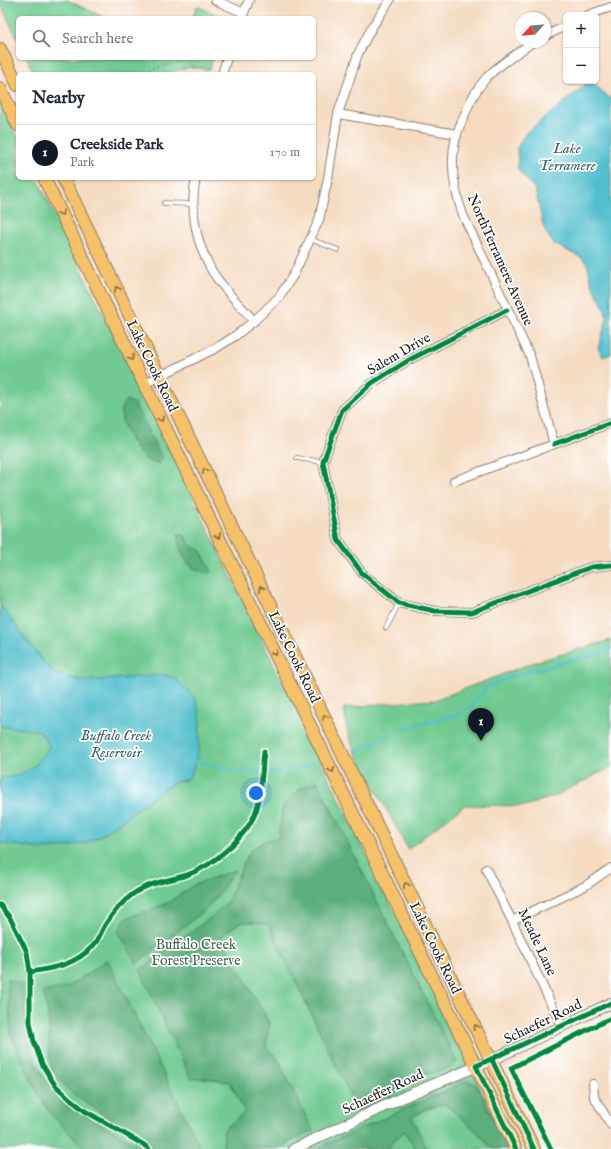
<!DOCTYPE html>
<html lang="en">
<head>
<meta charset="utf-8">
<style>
  :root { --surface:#fff; --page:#f2f2f3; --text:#1f2937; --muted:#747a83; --line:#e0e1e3; --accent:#111827 }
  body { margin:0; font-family:"IM FELL English",serif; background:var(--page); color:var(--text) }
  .controls { position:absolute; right:12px; top:12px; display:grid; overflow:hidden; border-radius:6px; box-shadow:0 1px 3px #0004 }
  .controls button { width:36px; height:36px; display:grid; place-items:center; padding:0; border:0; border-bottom:1px solid var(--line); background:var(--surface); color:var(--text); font:20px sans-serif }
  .compass { position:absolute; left:515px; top:12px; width:36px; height:36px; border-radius:50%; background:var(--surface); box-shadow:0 1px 3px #0004; rotate:244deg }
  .you { position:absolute; left:256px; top:793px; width:14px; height:14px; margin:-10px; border:3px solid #fff; border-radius:50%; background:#1a73e8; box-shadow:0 0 0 6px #1a73e833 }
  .badge { display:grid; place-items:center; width:26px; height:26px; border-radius:50%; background:var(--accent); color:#fff; font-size:13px; font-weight:700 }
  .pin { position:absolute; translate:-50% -33px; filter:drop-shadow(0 1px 2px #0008) }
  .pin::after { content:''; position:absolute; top:21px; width:14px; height:12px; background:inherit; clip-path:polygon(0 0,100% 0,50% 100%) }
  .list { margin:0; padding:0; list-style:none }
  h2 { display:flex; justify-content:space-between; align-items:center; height:52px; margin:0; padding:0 16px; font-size:17px }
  h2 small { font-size:13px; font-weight:400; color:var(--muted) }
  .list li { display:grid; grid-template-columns:26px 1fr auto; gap:12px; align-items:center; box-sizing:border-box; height:56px; padding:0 16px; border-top:1px solid var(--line) }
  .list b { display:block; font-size:15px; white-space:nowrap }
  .list p { margin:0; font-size:13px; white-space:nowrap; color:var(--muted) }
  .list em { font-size:13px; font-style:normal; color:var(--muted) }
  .icon { flex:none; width:22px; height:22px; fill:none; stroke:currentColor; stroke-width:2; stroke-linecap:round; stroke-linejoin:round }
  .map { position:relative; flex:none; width:611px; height:1149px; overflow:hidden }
  .search { position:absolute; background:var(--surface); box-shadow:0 1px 3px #0004; left:16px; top:16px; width:300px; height:44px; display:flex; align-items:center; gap:10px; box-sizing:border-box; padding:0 14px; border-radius:6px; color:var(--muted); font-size:15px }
  .panel { position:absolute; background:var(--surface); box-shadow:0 1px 3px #0004; left:16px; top:72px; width:300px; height:108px; border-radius:6px }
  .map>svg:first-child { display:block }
</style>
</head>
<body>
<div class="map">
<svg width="611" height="1149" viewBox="0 0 611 1149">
  <rect width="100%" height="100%" fill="#fff"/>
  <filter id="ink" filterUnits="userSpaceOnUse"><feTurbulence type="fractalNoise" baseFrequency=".025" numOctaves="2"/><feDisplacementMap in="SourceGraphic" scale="8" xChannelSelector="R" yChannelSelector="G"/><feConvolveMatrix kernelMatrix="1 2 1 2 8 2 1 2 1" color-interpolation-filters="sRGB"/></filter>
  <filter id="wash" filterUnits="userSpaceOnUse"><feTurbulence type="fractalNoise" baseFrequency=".012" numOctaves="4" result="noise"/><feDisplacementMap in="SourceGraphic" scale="16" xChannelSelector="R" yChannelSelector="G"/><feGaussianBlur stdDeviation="0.9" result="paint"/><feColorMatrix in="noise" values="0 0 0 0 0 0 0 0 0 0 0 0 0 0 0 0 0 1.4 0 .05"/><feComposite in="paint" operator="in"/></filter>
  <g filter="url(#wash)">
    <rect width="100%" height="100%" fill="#f5dcc1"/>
    <g fill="#70ca91" stroke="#467356">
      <polygon points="0,0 67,0 106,18 18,18 18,40 0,3"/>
      <polygon points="197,6 224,18 192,18"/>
      <polygon points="27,58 213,58 209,70 191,67 163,74 34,74"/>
      <polygon points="0,102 18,139 18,178 37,178 510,1149 0,1149"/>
      <polygon points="611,640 611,767 553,797 524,806 465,805 408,849 355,752 347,730 344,708 379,704 435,700 532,663"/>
    </g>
    <g fill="#5cae7b" stroke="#3c654c">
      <path d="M126,400l8,3 28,55 -4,6c-3,-1 -9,-2 -12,-4 -10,-8 -27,-38 -25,-51 1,-3 4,-6 5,-9z"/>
      <path d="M178,534l7,2 7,11 8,3 12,21 -3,2c-4,-1 -9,-2 -13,-4 -13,-5 -16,-22 -18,-35z"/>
      <path d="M317,781l140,281 -5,5 -26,7 -22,10 -13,12 -32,17 -91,-189c-26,-3 -29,-5 -47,14l49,86 -2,7 -2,16 12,12 35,72 -38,18h-52l1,-20 21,-17 -15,-30 -26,-4 -13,1 -51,-109 74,-55 14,-14 16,-39 7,-12 14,-9 13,-3 5,-32 17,-17z"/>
      <polygon points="235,870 218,895 206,909 137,963 118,931 125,919 168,903 194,885"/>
      <path d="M107,959l94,190h-45c-24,-21 -98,-54 -105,-83 -3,-15 -1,-34 -3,-50 -1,-8 -3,-16 -5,-24l25,-5 28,-19z"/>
      <path d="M7,979l17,6c1,14 0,29 2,43 8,66 60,87 111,116l5,5h-57l-35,-36 -14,-23 -16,-34 -9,-21z"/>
      <polygon points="467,1081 476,1084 508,1149 493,1149 473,1128 445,1104 426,1109 412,1117 427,1149 415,1149 405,1131 393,1141 388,1149 315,1149"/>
    </g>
    <g fill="#53bfcd" stroke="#386e74">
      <polygon points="590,81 611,99 611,354 603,357 598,348 607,319 605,310 592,284 587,264 582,258 554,244 546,233 543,225 535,189 518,170 517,148 526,133"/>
      <polygon points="0,605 42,660 56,674 84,681 165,675 176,679 195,698 198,707 200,716 199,749 191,775 186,780 173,783 111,828 100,836 86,843 59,848 42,849 0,843 0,778 20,775 36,765 49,746 40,731 0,726"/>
    </g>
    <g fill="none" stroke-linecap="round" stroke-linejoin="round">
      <g stroke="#53bfcd" stroke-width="2.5">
        <polyline points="357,751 402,729 457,715 468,709 487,687 512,676 611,650"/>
        <polyline points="195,761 233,770 280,772 311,765"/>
      </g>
    </g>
  </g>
  <g filter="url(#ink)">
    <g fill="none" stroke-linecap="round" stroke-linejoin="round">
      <g stroke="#887c6e" stroke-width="5.5">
        <g id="service">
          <polyline points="164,203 193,204"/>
          <polyline points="310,239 338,250"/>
          <polyline points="297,458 323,462"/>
          <polyline points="386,628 399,603"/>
        </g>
      </g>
      <g stroke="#887c6e" stroke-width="10">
        <g id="minor">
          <polyline points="215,0 244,13"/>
          <polyline points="588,15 611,7"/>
          <polyline points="242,18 249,0"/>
          <polyline points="545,36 566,26"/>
          <path d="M533,42c-15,11 -33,22 -46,35 -10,11 -17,24 -22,37 -3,7 -6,13 -8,20 -8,26 -3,56 6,81l67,141 24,88"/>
          <polyline points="222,74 227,58"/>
          <polyline points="338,114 457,134"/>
          <path d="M196,178c-7,31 0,65 16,93 11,18 28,34 42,50"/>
          <polyline points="507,310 409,360 372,383 342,410 323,462 338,540 362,573 399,603 435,611 472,612 591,567 611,565"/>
          <polyline points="144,384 218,347 235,336 254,321 279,297 294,274 319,220 328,178 338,114 358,54 372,27 390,0"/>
          <polyline points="454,481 611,423"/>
          <polyline points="486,869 512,921 562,1027"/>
          <polyline points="512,921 585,886 611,868"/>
          <polyline points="593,1084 594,1097 611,1125"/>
        </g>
      </g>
      <g stroke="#887c6e" stroke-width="12">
        <polyline id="tertiary" points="294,1149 408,1095 485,1063 611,1003"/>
      </g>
      <g stroke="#887c6e" stroke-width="14">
        <g id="primary">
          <polyline points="0,49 18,85"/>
          <polyline points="0,88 18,125"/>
          <polyline points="44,178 516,1149"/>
          <polyline points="63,178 534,1149"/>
        </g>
      </g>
      <path stroke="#887c6e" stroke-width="1.5" stroke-dasharray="1 3" stroke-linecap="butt" d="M134,74c28,-8 50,-19 80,-14"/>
      <use href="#service" stroke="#fff" stroke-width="4"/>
      <use href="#minor" stroke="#fff" stroke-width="8"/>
      <use href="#tertiary" stroke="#fff" stroke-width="10"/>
      <use href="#primary" stroke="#f5c16b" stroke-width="12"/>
      <g stroke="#fff" stroke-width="8">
        <g id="cycleway">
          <polyline points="507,310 409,360 372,383 342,410 323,462 338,540 362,573 399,603 435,611 472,612 591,567 611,565"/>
          <polyline points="554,444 611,423"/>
          <polyline points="0,905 10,918 27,952 30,972 30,1022 34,1042 42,1064 48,1074 55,1085 70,1099 85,1111 144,1145 149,1149"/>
          <path d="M30,972c24,-4 45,-7 63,-26 5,-5 8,-14 12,-21 7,-11 17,-23 28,-31 16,-12 35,-13 54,-19 26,-9 62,-40 70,-67 5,-17 5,-40 7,-57"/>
          <polyline points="492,1060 534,1149"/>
          <polyline points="516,1149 476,1066 611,1003"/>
          <polyline points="551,1149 511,1068 611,1018"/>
        </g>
      </g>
      <use href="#cycleway" stroke="#00873e" stroke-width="5"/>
    </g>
    <defs><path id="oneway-chevron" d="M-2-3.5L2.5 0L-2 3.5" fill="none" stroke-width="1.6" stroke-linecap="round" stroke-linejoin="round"/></defs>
    <g stroke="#886e44">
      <use href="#oneway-chevron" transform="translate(61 213) rotate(64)"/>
      <use href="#oneway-chevron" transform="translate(117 289) rotate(-116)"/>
      <use href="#oneway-chevron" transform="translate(131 358) rotate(64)"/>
      <use href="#oneway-chevron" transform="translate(161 419) rotate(64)"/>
      <use href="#oneway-chevron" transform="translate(205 471) rotate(-116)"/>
      <use href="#oneway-chevron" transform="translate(218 536) rotate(64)"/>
      <use href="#oneway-chevron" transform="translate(262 588) rotate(-116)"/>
      <use href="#oneway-chevron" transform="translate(275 653) rotate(64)"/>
      <use href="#oneway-chevron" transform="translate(325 717) rotate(-116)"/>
      <use href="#oneway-chevron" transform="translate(332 770) rotate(64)"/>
      <use href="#oneway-chevron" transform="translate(406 885) rotate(-116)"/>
      <use href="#oneway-chevron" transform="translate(476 1027) rotate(-116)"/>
    </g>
  </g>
  <g text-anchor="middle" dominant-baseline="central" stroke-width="3.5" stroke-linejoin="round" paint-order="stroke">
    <g font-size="14" fill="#1c1c1c" stroke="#fff">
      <text transform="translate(500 260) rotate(66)">NorthTerramere Avenue</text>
      <text transform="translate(399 354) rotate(-30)">Salem Drive</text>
      <text transform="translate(152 366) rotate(64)">Lake Cook Road</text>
      <text transform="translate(294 657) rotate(64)">Lake Cook Road</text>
      <text transform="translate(537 942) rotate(65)">Meade Lane</text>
      <text transform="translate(435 948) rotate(64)">Lake Cook Road</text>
      <text transform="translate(543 1022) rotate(-26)">Schaefer Road</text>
      <text transform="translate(383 1092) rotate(-25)">Schaeffer Road</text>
    </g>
    <g font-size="14" fill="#3e624b" stroke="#fff">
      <text x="196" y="945">Buffalo Creek<tspan x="196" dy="16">Forest Preserve</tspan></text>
    </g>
    <g font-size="15" font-style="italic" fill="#35656c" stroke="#fff">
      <text x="567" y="148">Lake<tspan x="567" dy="17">Terramere</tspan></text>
      <text x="116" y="735">Buffalo Creek<tspan x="116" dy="17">Reservoir</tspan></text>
    </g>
  </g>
</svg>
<div class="controls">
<button>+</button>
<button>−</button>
</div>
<svg class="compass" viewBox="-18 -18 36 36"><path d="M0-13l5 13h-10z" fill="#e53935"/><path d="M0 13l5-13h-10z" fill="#747a83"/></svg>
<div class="you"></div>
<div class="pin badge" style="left:481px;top:741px">1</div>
<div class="search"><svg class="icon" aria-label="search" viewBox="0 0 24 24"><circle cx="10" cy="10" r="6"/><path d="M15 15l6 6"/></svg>Search here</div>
<section class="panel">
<h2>Nearby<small></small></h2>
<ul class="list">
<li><span class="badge">1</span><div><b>Creekside Park</b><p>Park</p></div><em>170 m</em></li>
</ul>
</section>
</div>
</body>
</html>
